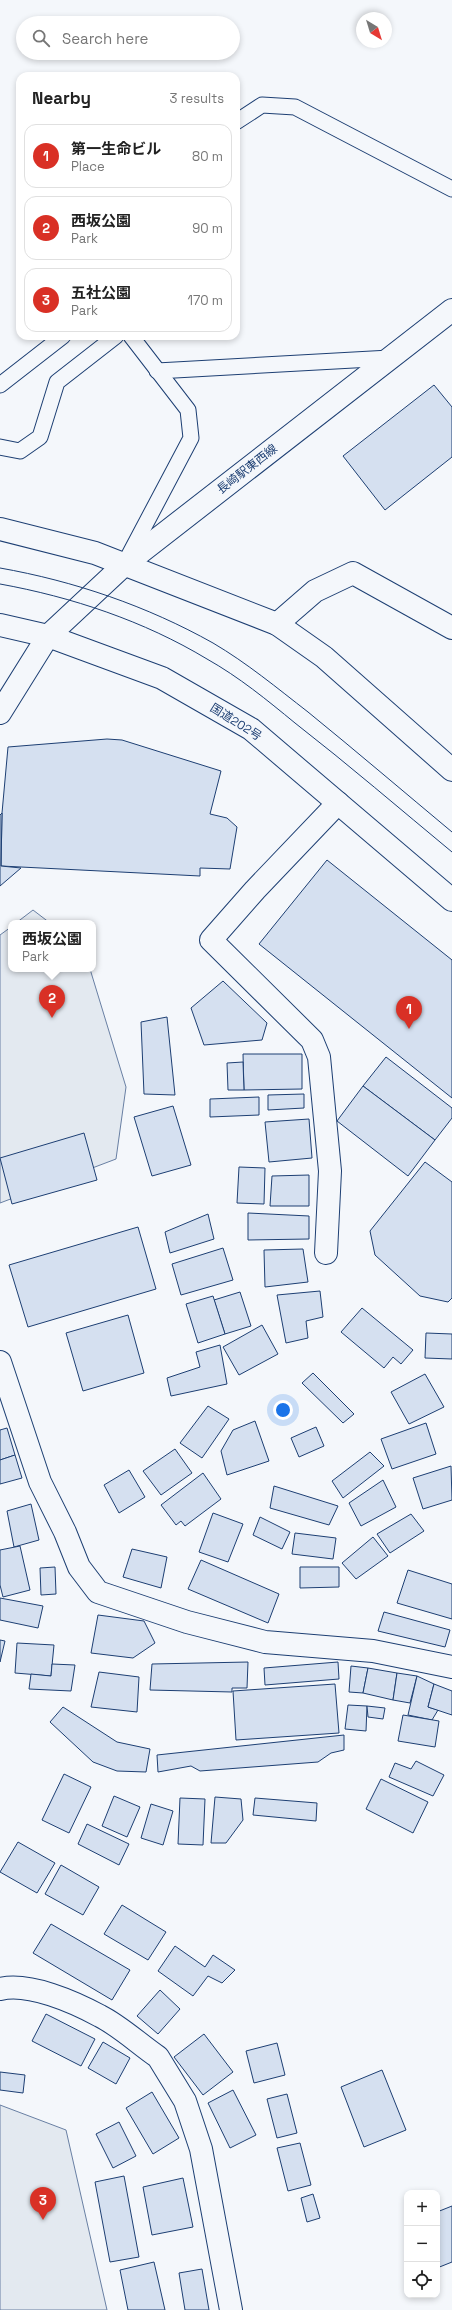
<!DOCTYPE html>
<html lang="en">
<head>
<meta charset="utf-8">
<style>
  :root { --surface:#fff; --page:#f6f6f6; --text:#222; --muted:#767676; --line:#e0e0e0; --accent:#d93025 }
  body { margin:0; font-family:"Space Grotesk","Noto Sans JP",sans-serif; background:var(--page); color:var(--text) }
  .controls { position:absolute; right:12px; bottom:12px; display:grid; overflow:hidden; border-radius:8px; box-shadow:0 2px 6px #0003 }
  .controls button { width:36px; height:36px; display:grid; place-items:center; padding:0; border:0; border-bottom:1px solid var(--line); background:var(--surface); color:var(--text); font:20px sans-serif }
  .compass { position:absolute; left:356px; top:12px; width:36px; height:36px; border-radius:50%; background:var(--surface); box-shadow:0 2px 6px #0003; rotate:142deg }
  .you { position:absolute; left:283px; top:1410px; width:14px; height:14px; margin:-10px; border:3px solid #fff; border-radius:50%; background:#1a73e8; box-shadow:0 0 0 6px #1a73e833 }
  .badge { display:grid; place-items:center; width:26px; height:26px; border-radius:50%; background:var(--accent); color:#fff; font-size:13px; font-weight:700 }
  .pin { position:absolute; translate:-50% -33px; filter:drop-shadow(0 1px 2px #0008) }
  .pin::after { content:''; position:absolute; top:21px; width:14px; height:12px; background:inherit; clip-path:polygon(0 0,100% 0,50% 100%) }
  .popup { position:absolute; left:8px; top:920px; width:88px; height:52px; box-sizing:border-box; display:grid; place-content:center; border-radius:8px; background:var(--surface); filter:drop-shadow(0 1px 3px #0005); font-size:13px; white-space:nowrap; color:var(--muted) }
  .popup b { font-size:15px; color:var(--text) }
  .popup::after { content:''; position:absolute; left:50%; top:100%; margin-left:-8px; border:8px solid transparent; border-top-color:var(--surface) }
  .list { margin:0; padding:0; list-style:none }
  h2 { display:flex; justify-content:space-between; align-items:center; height:52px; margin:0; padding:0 16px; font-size:17px }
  h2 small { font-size:13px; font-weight:400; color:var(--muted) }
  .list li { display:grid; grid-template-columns:26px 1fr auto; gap:12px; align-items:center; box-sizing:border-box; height:64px; margin:0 8px 8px; padding:0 8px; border:1px solid var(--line); border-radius:12px }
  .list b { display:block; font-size:15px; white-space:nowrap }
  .list p { margin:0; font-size:13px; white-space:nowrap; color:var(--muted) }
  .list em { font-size:13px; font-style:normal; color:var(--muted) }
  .icon { flex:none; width:22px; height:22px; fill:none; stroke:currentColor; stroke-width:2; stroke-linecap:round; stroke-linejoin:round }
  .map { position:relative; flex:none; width:452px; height:2310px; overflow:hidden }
  .search { position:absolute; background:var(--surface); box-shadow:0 2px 6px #0003; left:16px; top:16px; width:224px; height:44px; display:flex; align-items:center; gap:10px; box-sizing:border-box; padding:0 14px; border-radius:22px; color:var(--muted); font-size:15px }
  .panel { position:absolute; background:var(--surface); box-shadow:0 2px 6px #0003; left:16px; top:72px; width:224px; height:268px; border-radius:12px }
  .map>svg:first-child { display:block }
</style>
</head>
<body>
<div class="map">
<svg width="452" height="2310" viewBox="0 0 452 2310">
  <rect width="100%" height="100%" fill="#f4f7fb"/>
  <g fill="#e3e9f0" stroke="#687fa3">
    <polygon points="33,910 50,923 16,923"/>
    <polygon points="11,927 11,969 90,969 126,1087 116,1159 0,1203 0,935"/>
    <polygon points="0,2105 66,2130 107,2310 0,2310"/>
  </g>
  <g fill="#d5e0f0" stroke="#1d3f73">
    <polygon points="434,385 452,407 452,457 385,510 343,456"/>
    <polygon points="107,739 122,740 221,771 210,814 227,818 237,827 230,869 200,868 200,876 1,866 2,813 8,747"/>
    <polygon points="2,813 1,866 21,868 0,886 0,815"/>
    <polygon points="327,860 452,960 452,1098 259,944"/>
    <polygon points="223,981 267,1023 262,1040 204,1045 191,1008"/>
    <polygon points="167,1017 175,1095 144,1094 141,1022"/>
    <polygon points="243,1054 302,1054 302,1089 244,1090"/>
    <polygon points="386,1057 452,1108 452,1118 435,1140 363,1086"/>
    <polygon points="243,1062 244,1090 228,1090 227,1063"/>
    <polygon points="363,1086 435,1140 408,1176 337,1121"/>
    <polygon points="304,1094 304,1108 268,1110 268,1095"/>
    <polygon points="259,1097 259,1115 210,1117 210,1099"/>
    <polygon points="173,1106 191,1165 152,1176 134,1117"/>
    <polygon points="309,1119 312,1158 269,1162 265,1122"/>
    <polygon points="84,1133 97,1180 12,1204 0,1158"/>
    <polygon points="425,1162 452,1182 452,1298 448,1302 420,1296 375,1255 370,1231"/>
    <polygon points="239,1167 265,1168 264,1204 237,1203"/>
    <polygon points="309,1175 309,1206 270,1206 272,1176"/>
    <polygon points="248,1213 309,1216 309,1239 248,1240"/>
    <polygon points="208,1214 214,1239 170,1253 165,1232"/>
    <polygon points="138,1227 156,1289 28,1327 9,1265"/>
    <polygon points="223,1248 233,1280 181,1295 172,1264"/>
    <polygon points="303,1249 308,1282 265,1287 264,1250"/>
    <polygon points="320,1291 323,1317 306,1321 308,1338 286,1343 277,1295"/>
    <polygon points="240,1292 251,1326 225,1334 214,1300"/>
    <polygon points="213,1296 225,1334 198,1343 186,1304"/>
    <polygon points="362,1308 413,1350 401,1364 393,1357 384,1368 341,1332"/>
    <polygon points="128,1315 144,1373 83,1391 66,1333"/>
    <polygon points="262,1325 278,1354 239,1375 223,1347"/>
    <polygon points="426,1333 452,1334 452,1359 425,1358"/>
    <polygon points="220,1345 227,1384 171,1396 167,1378 200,1367 196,1352"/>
    <polygon points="313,1373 354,1414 343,1423 302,1383"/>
    <polygon points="425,1374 444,1407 409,1424 391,1392"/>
    <polygon points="208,1406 229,1419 202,1458 180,1443"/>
    <polygon points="255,1421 269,1461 227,1475 221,1451 233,1430"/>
    <polygon points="426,1423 436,1454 392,1469 381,1439"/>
    <polygon points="316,1427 324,1446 299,1457 291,1438"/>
    <polygon points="7,1428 15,1455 0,1460 0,1430"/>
    <polygon points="175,1449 192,1473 161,1495 143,1471"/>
    <polygon points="370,1452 384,1466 343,1498 332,1481"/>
    <polygon points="15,1455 22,1478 0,1484 0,1460"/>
    <polygon points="451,1466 452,1500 423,1509 413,1478"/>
    <polygon points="129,1470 145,1497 119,1513 104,1485"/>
    <polygon points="203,1473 221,1499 185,1526 181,1521 176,1525 161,1505"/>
    <polygon points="383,1480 396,1507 361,1526 349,1503"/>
    <polygon points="274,1486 338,1506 329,1525 270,1508"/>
    <polygon points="31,1504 39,1540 14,1547 7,1511"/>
    <polygon points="213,1513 243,1524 228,1562 199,1552"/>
    <polygon points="411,1514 424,1531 390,1553 377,1534"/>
    <polygon points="260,1517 290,1532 282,1549 253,1535"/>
    <polygon points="295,1533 336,1538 333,1559 292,1554"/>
    <polygon points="373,1537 388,1556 356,1579 342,1563"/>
    <polygon points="20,1546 30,1590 3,1597 0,1585 0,1550"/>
    <polygon points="132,1549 167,1557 161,1588 123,1577"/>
    <polygon points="201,1560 279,1594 268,1623 188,1589"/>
    <polygon points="55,1567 56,1594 41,1595 40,1568"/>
    <polygon points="300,1567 339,1567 339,1587 300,1588"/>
    <polygon points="408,1570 452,1584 452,1619 397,1603"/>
    <polygon points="0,1598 43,1606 38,1628 0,1620"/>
    <polygon points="384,1612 450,1630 445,1647 378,1631"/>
    <polygon points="98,1615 144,1621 155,1643 133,1658 91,1653"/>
    <polygon points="0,1640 5,1641 0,1662"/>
    <polygon points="17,1643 54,1645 51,1676 15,1673"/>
    <polygon points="248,1662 247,1688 232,1688 232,1692 150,1690 152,1664"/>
    <polygon points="338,1662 339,1679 265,1685 264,1668"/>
    <polygon points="52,1664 75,1665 71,1691 29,1689 31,1674 51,1676"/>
    <polygon points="351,1666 368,1668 363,1693 349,1692"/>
    <polygon points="368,1668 397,1673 393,1700 363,1693"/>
    <polygon points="99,1672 139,1677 137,1712 91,1707"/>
    <polygon points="397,1673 417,1676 410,1703 393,1700"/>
    <polygon points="417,1676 434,1684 428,1707 438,1710 432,1720 408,1715"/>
    <polygon points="335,1684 339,1733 236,1740 233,1691"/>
    <polygon points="434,1684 452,1691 452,1715 428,1707"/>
    <polygon points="348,1705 367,1706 366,1731 345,1729"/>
    <polygon points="367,1706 385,1708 383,1719 368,1717"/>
    <polygon points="63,1707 117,1742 150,1749 146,1772 117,1771 93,1762 50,1722"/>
    <polygon points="403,1715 439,1721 435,1747 398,1741"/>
    <polygon points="344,1735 344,1750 331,1753 318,1762 200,1771 191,1766 158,1772 157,1755"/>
    <polygon points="416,1761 444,1775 433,1796 389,1777 395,1763 411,1769"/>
    <polygon points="64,1774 91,1787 69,1833 42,1820"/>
    <polygon points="381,1779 428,1802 413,1833 366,1809"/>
    <polygon points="114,1796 140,1807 127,1837 102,1826"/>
    <polygon points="215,1797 241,1799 243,1820 226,1843 211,1843"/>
    <polygon points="180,1798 205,1799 203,1845 178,1844"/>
    <polygon points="255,1798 317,1803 316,1821 253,1815"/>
    <polygon points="151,1804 173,1811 163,1845 141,1838"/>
    <polygon points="87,1824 129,1844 119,1865 78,1844"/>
    <polygon points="18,1842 55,1863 37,1893 0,1872"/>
    <polygon points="61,1865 99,1887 83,1915 45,1894"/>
    <polygon points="122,1905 166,1932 148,1960 104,1934"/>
    <polygon points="51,1924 130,1970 112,2000 33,1953"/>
    <polygon points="175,1946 205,1967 213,1955 235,1970 222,1983 208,1976 193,1996 158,1971"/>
    <polygon points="160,1990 180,2009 158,2034 137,2016"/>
    <polygon points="46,2014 95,2039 81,2066 32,2041"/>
    <polygon points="204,2034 233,2072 203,2095 174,2057"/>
    <polygon points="103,2042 130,2058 116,2084 88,2068"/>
    <polygon points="277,2043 285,2075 254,2083 246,2051"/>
    <polygon points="382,2070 406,2130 364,2147 341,2087"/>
    <polygon points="0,2072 25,2075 23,2093 0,2090"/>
    <polygon points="233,2090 256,2135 230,2148 208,2103"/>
    <polygon points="152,2092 179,2138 153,2154 126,2108"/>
    <polygon points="287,2094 297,2133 277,2138 267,2099"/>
    <polygon points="119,2122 136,2156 113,2168 96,2134"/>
    <polygon points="300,2143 311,2185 288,2191 277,2148"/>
    <polygon points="124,2176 139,2257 110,2262 95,2182"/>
    <polygon points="183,2178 193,2227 152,2235 143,2187"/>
    <polygon points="313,2194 320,2218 307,2222 301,2198"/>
    <polygon points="452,2206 452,2262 437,2268 437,2212"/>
    <polygon points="154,2262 165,2310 128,2310 120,2270"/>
    <polygon points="202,2269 209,2310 185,2310 179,2273"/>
  </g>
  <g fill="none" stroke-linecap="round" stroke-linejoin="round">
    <g stroke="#1d3f73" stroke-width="17">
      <g id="lane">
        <polyline points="236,122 262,105 295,107 452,189"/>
        <polyline points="157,371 390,358"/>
        <polyline points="0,385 63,336"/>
        <polyline points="0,447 20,451 40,437 57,382 116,336"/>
        <polyline points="127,559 191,438 188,410 131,336"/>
      </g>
    </g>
    <g stroke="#1d3f73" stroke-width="24">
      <g id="street">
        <polyline points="0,713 48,636"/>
        <polyline points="326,1253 330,1171 319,1057 312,1040 211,940 255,890 338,803"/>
        <polyline points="0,1362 40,1482 65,1532 79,1567 98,1592 187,1622 265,1642 373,1651 452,1667"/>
        <path d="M0,1989c29,-7 74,13 100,27 20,10 39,28 58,41l27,44 16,48 30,161"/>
      </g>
    </g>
    <g stroke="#1d3f73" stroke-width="24">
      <g id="secondary">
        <polyline points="277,624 315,591 353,573 452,628"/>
        <polyline points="48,636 124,565 452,310"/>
      </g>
    </g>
    <g stroke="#1d3f73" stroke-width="24">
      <g id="highway">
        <polyline points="0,529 95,553 277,624 324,657 452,770"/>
        <polyline points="0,625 48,636 162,678 251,729 452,900"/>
      </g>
    </g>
    <use href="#lane" stroke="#f4f7fb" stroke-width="15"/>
    <use href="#street" stroke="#f4f7fb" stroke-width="22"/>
    <use href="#secondary" stroke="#f4f7fb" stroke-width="22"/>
    <use href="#highway" stroke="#f4f7fb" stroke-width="22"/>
    <g stroke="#1d3f73" stroke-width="1">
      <path d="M0,568c74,13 147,38 213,75 34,20 64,45 95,69 48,39 96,80 144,120"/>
      <path d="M0,584c72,13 144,37 207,75 32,18 60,41 88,64 54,42 105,86 157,129"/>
    </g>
  </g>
  <g text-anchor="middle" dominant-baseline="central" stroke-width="3" stroke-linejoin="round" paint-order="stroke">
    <g font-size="12" fill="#1d3f73" stroke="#f4f7fb">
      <text transform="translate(247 469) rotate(-38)">長崎駅東西線</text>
      <text transform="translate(236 722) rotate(32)">国道202号</text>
    </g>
  </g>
</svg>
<div class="controls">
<button>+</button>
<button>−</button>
<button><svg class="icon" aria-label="locate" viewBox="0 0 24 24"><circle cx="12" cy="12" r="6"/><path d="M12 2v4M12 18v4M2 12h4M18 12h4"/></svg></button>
</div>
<svg class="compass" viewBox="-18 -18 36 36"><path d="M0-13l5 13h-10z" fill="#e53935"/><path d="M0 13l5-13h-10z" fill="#767676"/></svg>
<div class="you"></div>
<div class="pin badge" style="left:409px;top:1029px">1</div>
<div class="pin badge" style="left:52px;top:1018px">2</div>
<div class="popup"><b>西坂公園</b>Park</div>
<div class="pin badge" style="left:43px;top:2220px">3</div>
<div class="search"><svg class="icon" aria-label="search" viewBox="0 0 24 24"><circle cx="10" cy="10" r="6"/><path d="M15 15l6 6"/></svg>Search here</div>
<section class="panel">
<h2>Nearby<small>3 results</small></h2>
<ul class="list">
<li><span class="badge">1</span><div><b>第一生命ビル</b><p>Place</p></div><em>80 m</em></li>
<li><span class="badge">2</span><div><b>西坂公園</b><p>Park</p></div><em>90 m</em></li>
<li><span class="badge">3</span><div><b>五社公園</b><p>Park</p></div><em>170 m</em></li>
</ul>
</section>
</div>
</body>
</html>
